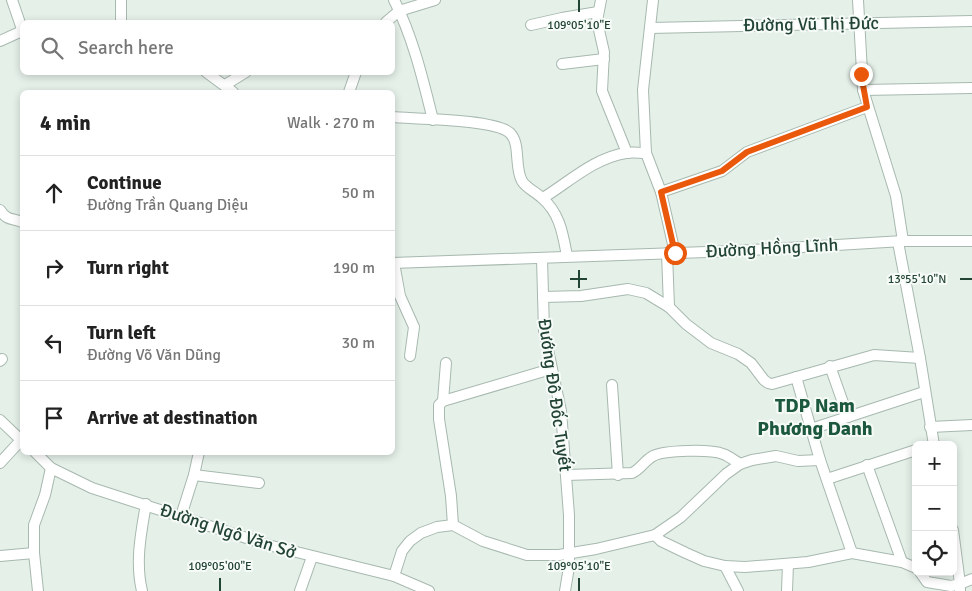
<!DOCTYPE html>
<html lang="en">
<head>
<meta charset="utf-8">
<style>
  :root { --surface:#fff; --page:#f2f2f2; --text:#222; --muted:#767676; --line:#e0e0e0 }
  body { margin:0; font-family:Signika,sans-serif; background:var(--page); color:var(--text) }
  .controls { position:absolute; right:15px; bottom:15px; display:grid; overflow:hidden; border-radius:8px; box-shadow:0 2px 8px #0003 }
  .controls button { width:45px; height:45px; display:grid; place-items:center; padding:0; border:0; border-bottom:1px solid var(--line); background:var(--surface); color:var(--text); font:25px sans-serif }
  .stop { position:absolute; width:15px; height:15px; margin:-11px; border:4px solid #ea580c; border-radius:50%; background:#fff }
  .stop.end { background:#ea580c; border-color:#fff; box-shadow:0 1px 5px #0008 }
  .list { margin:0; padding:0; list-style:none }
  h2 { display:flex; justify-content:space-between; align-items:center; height:65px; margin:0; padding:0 20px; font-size:21px }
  h2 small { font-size:16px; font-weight:400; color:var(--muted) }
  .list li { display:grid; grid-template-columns:32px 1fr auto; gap:15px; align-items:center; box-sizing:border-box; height:75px; padding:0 20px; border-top:1px solid var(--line) }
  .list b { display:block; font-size:19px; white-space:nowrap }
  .list p { margin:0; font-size:16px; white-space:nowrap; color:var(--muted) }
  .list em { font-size:16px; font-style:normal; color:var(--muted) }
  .icon { flex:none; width:28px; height:28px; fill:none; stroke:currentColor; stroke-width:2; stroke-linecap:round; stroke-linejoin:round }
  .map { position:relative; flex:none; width:972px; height:591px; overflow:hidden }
  .search { position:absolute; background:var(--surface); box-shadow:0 2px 8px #0003; left:20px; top:20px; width:375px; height:55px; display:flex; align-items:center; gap:12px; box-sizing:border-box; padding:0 18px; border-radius:8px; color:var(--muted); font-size:19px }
  .panel { position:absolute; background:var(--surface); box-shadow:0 2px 8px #0003; left:20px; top:90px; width:375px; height:365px; border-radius:8px }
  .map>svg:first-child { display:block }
</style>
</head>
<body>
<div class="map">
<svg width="972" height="591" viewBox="0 0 972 591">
  <rect width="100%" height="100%" fill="#e5f0e9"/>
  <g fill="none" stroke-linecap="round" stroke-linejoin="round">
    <g stroke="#a7b9af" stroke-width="12">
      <g id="minor">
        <polyline points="12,0 22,29"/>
        <polyline points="121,0 121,22"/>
        <path d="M394,0c19,37 29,80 39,120"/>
        <polyline points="601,0 597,21 604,52 602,91 627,153"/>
        <polyline points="653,0 643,90 646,153 661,192 675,253"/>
        <polyline points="858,0 863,90 896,196 903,241"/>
        <polyline points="386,22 399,11 435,0"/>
        <polyline points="531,25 562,18 598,12"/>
        <polyline points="650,28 972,21"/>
        <polyline points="0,41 22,31"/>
        <polyline points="562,64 604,59"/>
        <polyline points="206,72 233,92"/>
        <polyline points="225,85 246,72"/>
        <polyline points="863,90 972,88"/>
        <polyline points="349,92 356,72"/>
        <path d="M392,117c23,2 103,2 118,16 11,11 4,34 12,48 4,7 14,11 20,17 18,15 21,37 25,58"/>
        <polyline points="661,192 722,171 747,152 867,107"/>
        <path d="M543,198c26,-16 51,-40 83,-45 6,-1 13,0 20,0"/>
        <path d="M0,210c7,11 12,8 22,12"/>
        <polyline points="898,242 920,358 934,445"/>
        <polyline points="667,253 669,307"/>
        <polyline points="542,258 544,331 561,411 569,515 569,567 565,591"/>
        <polyline points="392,263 735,251 903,241 972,241"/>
        <polyline points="394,263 400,296 414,327 410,356"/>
        <polyline points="543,297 581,296 628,289 646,293 669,307 686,324 711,343 738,354 751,363 764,380 768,383 772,384 874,355 920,358"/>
        <polyline points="0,361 2,359"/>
        <polyline points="830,366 848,417"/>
        <polyline points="796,377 820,460 852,553"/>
        <polyline points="612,385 618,475"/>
        <polyline points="443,401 446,363"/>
        <polyline points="0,420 22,441"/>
        <polyline points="930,427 972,425"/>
        <polyline points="811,429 924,392"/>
        <polyline points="35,452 51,468 92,488 268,545 394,576 429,591"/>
        <polyline points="0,463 22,439"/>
        <polyline points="867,465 902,562"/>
        <polyline points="194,475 259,483"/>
        <path d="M566,475l66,-2c9,-4 12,-12 21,-17 12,-6 58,-7 70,-2 6,2 12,7 17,10"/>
        <polyline points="827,479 916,450"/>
        <polyline points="181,516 194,475 199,452"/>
        <polyline points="453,525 451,496 439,419 439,405 443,401 551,369"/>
        <polyline points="655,535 661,541 686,553 704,561 725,566 745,567 808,562 852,553 902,562 916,568"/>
        <polyline points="0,556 34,553"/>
        <polyline points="725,566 738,591"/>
        <polyline points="920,572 927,582 951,586 960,584 953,530"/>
        <polyline points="394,576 402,551 410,541 421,533 437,527 453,525 483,541 527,555 559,555 596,549 655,535 681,517 726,474 740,464 752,460 776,456 798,461 820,460"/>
        <polyline points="960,590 960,584 972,579"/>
        <polyline points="38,591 34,553 34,525 45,495 51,468"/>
        <path d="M142,591c-7,-29 -1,-58 4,-87"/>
        <polyline points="300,591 312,557"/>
        <polyline points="787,591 788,564"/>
      </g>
    </g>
    <use href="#minor" stroke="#fff" stroke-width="10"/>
  </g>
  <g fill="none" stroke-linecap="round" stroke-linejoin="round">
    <polyline stroke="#ea580c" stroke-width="6" points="675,253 661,192 722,171 747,152 867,107 861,74"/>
  </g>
  <path fill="none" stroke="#224434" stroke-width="2" d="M579,0v12M579,270v18M570,279h17M960,279h12M220,578v13M579,578v13"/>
  <g text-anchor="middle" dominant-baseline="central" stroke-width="4" stroke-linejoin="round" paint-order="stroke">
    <g font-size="18" fill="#224434" stroke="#f7fbf8">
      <text transform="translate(811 24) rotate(-1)">Đường Vũ Thị Đức</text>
      <text transform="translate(772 248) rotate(-3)">Đường Hồng Lĩnh</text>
      <text transform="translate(555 395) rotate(82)">Đướng Đô Đốc Tuyết</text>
      <text transform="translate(228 531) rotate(18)">Đường Ngô Văn Sở</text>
    </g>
    <g font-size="20" font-weight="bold" fill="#1c583e" stroke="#f7fbf8">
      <text x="815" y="405">TDP Nam<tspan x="815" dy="23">Phương Danh</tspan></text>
    </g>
  </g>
  <g font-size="12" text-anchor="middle" fill="#224434" stroke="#f7fbf8" stroke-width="4" stroke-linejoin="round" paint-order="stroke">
    <text x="579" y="29">109°05'10"E</text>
    <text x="917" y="283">13°55'10"N</text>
    <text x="220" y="570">109°05'00"E</text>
    <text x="579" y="570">109°05'10"E</text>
  </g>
</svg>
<div class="controls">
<button>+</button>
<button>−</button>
<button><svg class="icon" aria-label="locate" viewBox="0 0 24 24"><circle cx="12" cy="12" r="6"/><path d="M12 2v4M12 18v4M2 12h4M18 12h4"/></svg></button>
</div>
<div class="stop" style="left:675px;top:253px"></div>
<div class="stop end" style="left:861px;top:74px"></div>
<div class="search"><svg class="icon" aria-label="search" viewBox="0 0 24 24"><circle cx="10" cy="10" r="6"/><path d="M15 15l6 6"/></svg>Search here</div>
<section class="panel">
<h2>4 min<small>Walk · 270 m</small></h2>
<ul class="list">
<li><svg class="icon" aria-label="ahead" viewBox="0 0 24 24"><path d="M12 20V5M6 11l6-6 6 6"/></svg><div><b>Continue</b><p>Đường Trần Quang Diệu</p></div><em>50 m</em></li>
<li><svg class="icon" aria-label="right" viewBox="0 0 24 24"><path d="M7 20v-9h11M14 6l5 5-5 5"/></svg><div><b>Turn right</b></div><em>190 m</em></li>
<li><svg class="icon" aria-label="left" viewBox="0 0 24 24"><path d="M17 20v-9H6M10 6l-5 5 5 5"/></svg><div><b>Turn left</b><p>Đường Võ Văn Dũng</p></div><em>30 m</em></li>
<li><svg class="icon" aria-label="arrive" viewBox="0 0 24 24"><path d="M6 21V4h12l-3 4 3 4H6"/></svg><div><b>Arrive at destination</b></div></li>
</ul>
</section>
</div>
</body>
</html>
